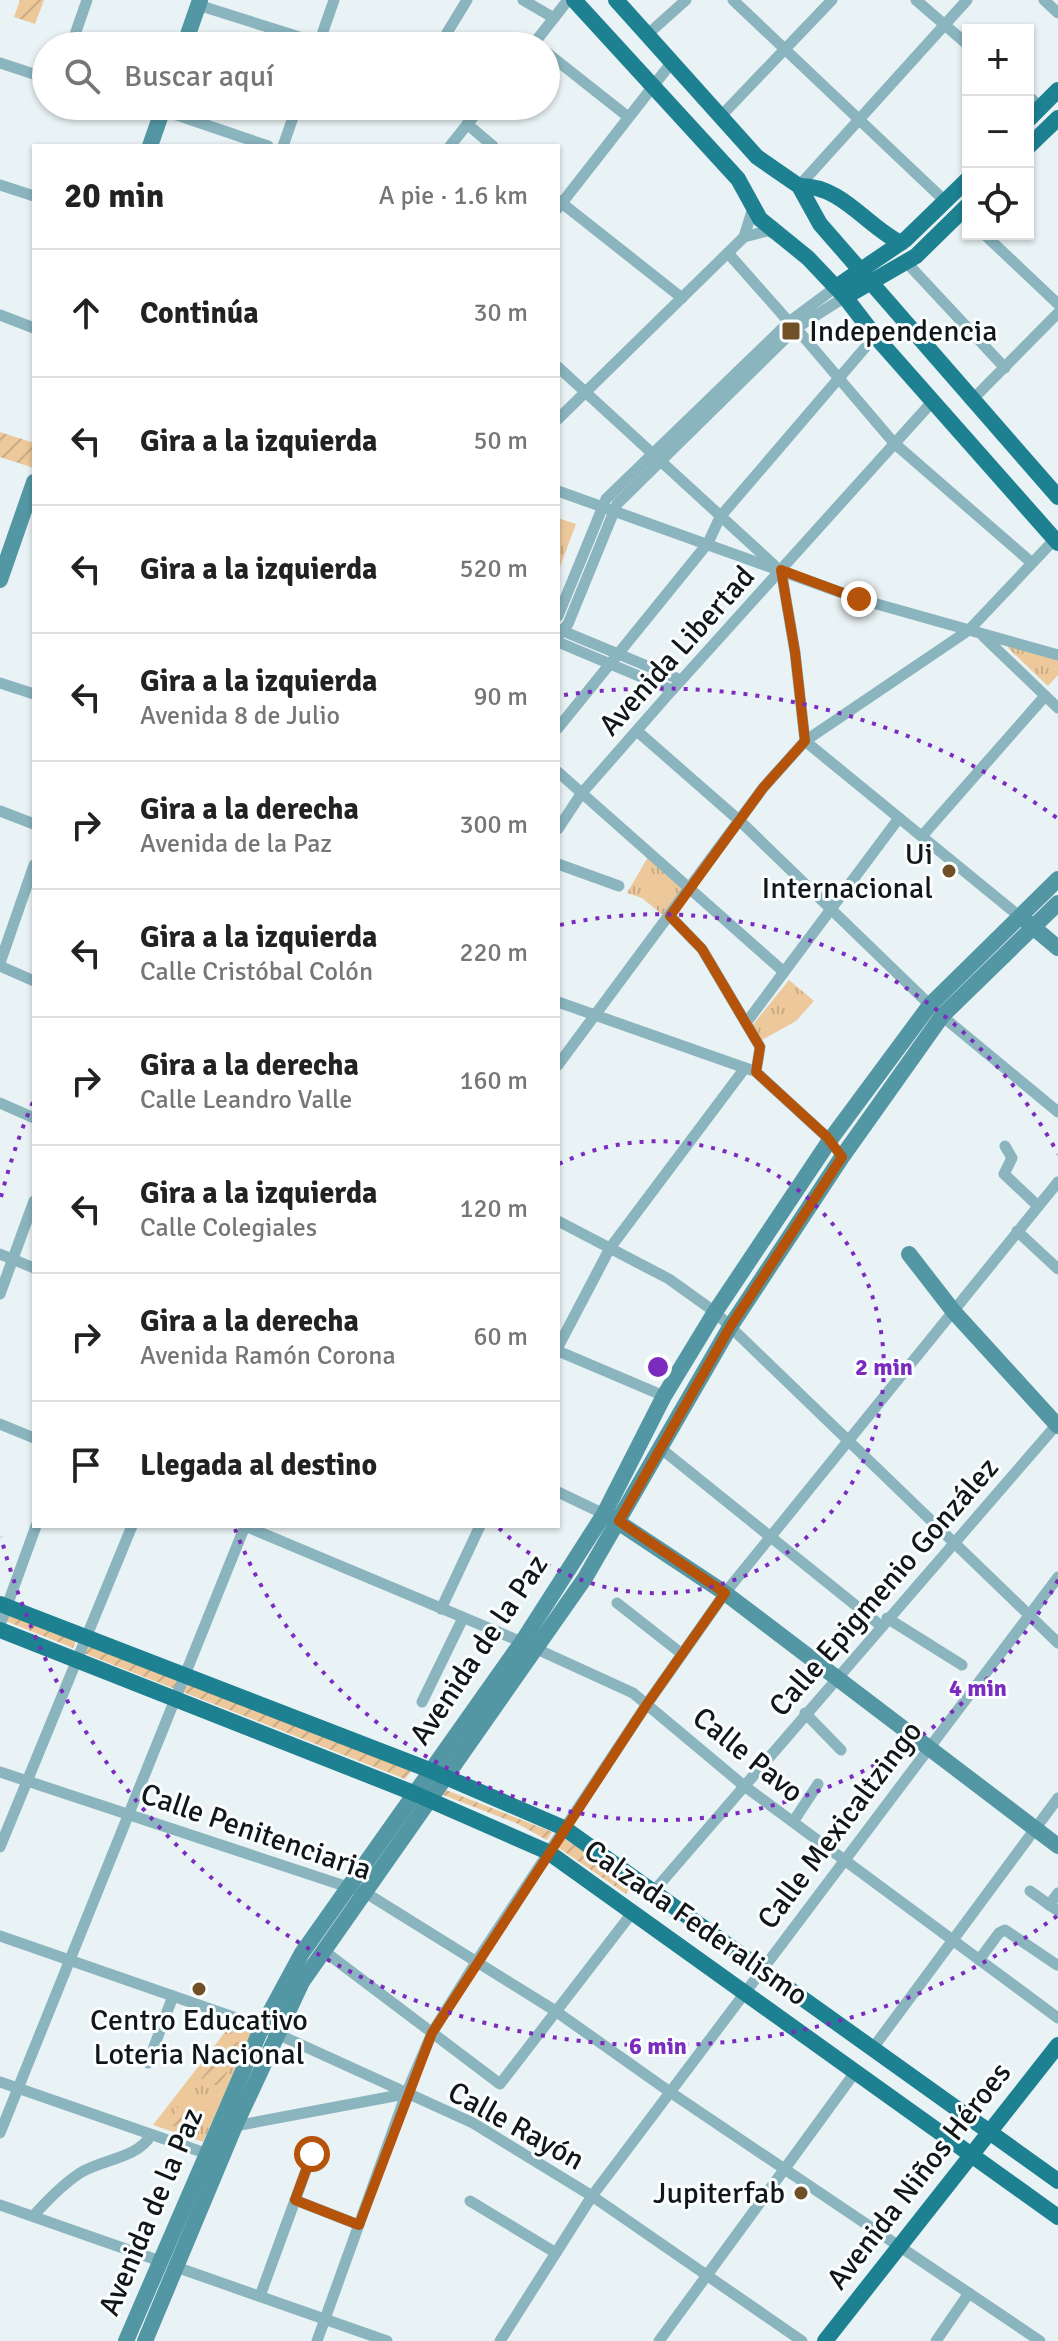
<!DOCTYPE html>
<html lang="es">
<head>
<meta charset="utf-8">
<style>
  :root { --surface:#fff; --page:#f2f2f2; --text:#222; --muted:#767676; --line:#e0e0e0 }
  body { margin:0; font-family:Signika,sans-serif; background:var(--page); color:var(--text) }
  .controls { position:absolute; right:24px; top:24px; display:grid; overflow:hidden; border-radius:0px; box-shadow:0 2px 6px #0004 }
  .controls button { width:72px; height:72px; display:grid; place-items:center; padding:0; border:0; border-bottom:2px solid var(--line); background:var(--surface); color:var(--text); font:40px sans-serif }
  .stop { position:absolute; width:24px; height:24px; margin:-18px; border:6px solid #b45309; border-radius:50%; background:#fff }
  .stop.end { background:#b45309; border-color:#fff; box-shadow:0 2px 8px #0008 }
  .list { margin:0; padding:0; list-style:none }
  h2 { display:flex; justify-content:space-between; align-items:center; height:104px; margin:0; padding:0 32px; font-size:34px }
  h2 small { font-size:26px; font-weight:400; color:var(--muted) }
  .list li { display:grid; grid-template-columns:52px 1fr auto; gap:24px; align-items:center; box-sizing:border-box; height:128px; padding:0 32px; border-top:2px solid var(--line) }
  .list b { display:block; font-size:30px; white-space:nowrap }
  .list p { margin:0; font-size:26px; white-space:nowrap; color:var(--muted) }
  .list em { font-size:26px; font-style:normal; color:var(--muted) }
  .icon { flex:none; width:44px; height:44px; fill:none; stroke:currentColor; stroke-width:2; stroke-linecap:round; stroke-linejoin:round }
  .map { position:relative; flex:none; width:1058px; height:2341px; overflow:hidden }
  .search { position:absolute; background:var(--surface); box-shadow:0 2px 6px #0004; left:32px; top:32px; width:528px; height:88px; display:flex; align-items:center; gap:20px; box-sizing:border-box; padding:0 28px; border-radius:44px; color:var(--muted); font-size:30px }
  .panel { position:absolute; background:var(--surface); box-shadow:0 2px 6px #0004; left:32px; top:144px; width:528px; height:1384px; border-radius:0px }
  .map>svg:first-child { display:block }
</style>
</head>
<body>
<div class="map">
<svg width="1058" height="2341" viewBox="0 0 1058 2341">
  <defs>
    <pattern id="grass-tufts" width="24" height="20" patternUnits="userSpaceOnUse" patternTransform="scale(2)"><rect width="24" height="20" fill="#edc89b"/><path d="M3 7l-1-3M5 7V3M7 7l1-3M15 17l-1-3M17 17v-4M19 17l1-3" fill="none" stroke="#caab85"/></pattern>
    <pattern id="garden-furrows" width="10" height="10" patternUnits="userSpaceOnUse" patternTransform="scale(2)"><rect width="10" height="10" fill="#edc89b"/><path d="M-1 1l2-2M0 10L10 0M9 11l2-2" fill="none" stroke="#caab85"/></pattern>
  </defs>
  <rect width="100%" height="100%" fill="#e9f2f4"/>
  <g fill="url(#grass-tufts)">
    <polygon points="558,518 576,524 558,572"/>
    <polygon points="1010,645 1058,660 1058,675 1048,686 1008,648"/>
    <polygon points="648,857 684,888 664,916 642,898 627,893"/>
    <polygon points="789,980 814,1001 796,1021 760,1041 751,1027"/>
    <polygon points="236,2018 255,2025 203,2142 153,2125"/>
  </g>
  <g fill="url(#garden-furrows)">
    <polygon points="20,0 44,0 35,24 14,17"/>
    <polygon points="0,432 34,443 34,468 0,457"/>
    <polygon points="10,1611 77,1638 73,1648 6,1621"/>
    <polygon points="85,1641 179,1678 175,1689 81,1652"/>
    <polygon points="187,1681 412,1770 405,1779 183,1692"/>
    <polygon points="441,1788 552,1832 547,1840 516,1823 438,1793"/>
    <polygon points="562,1837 632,1884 626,1894 556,1846"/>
    <polygon points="232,2040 240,2043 220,2087 201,2079"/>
    <polygon points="179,2105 204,2115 197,2134 171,2125"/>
  </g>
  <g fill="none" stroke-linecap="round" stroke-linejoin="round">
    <g stroke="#8ab4be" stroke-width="11">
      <polyline points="523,0 554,18"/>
      <polyline points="733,0 945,201"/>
      <polyline points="916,0 968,45"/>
      <polyline points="1044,0 1058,13"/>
      <polyline points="198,5 328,46"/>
      <polyline points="648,34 686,0"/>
      <polyline points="71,46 87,0"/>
      <polyline points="318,46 334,0"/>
      <polyline points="439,46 467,0"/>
      <polyline points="532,46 568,0"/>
      <polyline points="546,52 627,116"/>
      <polyline points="0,63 46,78"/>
      <polyline points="1028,96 1041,107"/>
      <polyline points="133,106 162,110 268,146"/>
      <polyline points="721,116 832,0"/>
      <polyline points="467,124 493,146"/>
      <polyline points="283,146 297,106"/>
      <polyline points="450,146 482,106"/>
      <polyline points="0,185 34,196"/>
      <polyline points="799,186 967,0"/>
      <polyline points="558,200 682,298"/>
      <polyline points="558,208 672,62"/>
      <polyline points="984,234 1058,304"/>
      <polyline points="744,237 767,231 777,234"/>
      <polyline points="728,253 789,322"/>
      <polyline points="907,263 1005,368"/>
      <polyline points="0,315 34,328"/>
      <polyline points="796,328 894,443 1032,563"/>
      <polyline points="558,367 774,565"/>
      <polyline points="971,401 1058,313"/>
      <polyline points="558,419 744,237 753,208"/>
      <polyline points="558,491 859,599 1058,655"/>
      <polyline points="781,570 795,652 805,741"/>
      <polyline points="558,616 606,499 789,322 836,287"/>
      <polyline points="558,629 681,680"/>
      <polyline points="558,636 568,624 617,504 796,328 845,297"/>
      <polyline points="983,636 1058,708"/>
      <polyline points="558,642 672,690"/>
      <polyline points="0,683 34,694"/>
      <polyline points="558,728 708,543 720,517 875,336"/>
      <polyline points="637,731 741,822 930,1005"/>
      <polyline points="805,741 1019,916"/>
      <polyline points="558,772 784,972"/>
      <polyline points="0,811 34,824"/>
      <polyline points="558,829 581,794 666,697 932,402"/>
      <polyline points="922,836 1045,696"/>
      <polyline points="558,864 619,886"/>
      <polyline points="670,916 702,949 760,1047 756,1072 830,1140"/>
      <polyline points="0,963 34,865"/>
      <polyline points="0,966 34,981"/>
      <polyline points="558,1002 751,1070"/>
      <polyline points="942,1016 1058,1112"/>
      <polyline points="746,1023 899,818"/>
      <polyline points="558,1065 763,788 805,741 969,630 1055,539"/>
      <polyline points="0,1103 34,1118"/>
      <polyline points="1005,1146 1012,1158 1004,1174 1038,1206"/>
      <polyline points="558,1221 669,1279 715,1312 1058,1643"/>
      <polyline points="1017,1231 1058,1269"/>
      <polyline points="0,1254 34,1268"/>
      <polyline points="0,1294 34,1201"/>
      <polyline points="558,1347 610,1248 745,1068"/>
      <polyline points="558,1351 664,1396"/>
      <polyline points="0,1424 34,1438"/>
      <polyline points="659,1447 880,1625"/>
      <polyline points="558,1492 604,1514"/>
      <polyline points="245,1526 517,1640 633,1693 743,1785 1058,2018"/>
      <polyline points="617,1603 682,1654"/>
      <polyline points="441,1609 480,1526"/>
      <polyline points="887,1618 962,1665"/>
      <polyline points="0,1625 36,1526"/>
      <polyline points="422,1702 463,1618"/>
      <polyline points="805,1713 841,1750"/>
      <polyline points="0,1772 366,1893 554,2010 670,2092 1040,2341"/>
      <polyline points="793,1822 818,1784"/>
      <polyline points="0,1847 132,1526"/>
      <polyline points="1030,1891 1058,1911"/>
      <polyline points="653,1892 1058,1423"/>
      <polyline points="1049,1905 1058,1893"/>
      <polyline points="0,1936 262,2027 473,2123 592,2196 802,2341"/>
      <polyline points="324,1951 500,2084 632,1913"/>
      <polyline points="979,1960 999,1933 1005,1930 1057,1965"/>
      <polyline points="873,2048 1058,1798"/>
      <polyline points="148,2063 173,1996"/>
      <polyline points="0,2082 205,2153"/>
      <polyline points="235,2126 405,2094"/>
      <polyline points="0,2133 245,1526"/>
      <polyline points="295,2200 359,2225"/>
      <polyline points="470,2201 556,2253"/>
      <polyline points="0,2205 160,2261"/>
      <path d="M33,2216c14,-15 29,-31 47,-43 22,-14 57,-14 71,-38"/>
      <polyline points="176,2267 387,2341"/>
      <polyline points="260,2296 312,2154"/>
      <polyline points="317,2341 406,2094 432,2033 478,1959 647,1704 725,1593 1058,1182"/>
      <polyline points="500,2341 592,2196 1058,1577"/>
      <polyline points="659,2341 856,2071"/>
      <polyline points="936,2341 969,2293"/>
    </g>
    <g stroke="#5397a4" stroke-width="16">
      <polyline points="184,46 200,0"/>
      <polyline points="150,146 164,106"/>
      <polyline points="0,580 34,482"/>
      <polyline points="1027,922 1058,948"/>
      <polyline points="909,1254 954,1312 1058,1426"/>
      <polyline points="612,1518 725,1593 1058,1846"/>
      <polyline points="126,2341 262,2027 302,1953 522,1642 604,1514 664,1396 715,1312 830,1140 930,1005 1058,879"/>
      <polyline points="145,2341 235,2126 302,1982 585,1578 730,1327 842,1157 942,1016 1058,903"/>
    </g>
    <g stroke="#1d8192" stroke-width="16">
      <polyline points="574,0 738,179 760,219 808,258 845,297 875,336 1058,543"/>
      <polyline points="616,0 757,157 799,186 820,224 1058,497"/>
      <polyline points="1028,120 1058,90"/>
      <polyline points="1028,147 1058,118"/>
      <path d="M799,186c43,-1 67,40 102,57"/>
      <polyline points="836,287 905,240 968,179"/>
      <polyline points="845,297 916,256 968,205"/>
      <polyline points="0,1604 427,1769 564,1828 1058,2181"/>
      <polyline points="0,1630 411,1792 548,1852 1058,2217"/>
      <polyline points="825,2341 1058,2045"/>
    </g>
  </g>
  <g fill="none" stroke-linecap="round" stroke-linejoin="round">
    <polyline stroke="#b45309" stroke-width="10" points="312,2154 295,2200 359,2225 432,2033 647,1704 725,1593 619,1521 730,1327 842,1157 827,1137 756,1072 760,1047 702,949 670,916 763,788 805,741 795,652 781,570 859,599"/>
  </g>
  <g fill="none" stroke="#7b2cbf" stroke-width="4" stroke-dasharray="4 8">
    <path d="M559 1164A226 226 0 1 1 498 1527"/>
    <path d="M1058 1580A453 453 0 0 1 235 1529M560 925A453 453 0 0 1 1058 1154"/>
    <path d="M1057 1916A679 679 0 0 1 1 1537M1 1197A679 679 0 0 1 33 1102M564 695A679 679 0 0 1 1057 818"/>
  </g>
  <g fill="#705026" stroke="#fbfeff" stroke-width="3">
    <rect x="781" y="321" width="20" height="20" rx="4"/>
    <circle cx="949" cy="871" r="8"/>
    <circle cx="199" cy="1989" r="8"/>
    <circle cx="801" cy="2193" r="8"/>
  </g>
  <g text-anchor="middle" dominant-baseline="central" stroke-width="6" stroke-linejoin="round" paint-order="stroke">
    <g font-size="30" fill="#131617" stroke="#fbfeff" text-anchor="end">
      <text x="809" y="331" text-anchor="start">Independencia</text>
      <text x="933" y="854">Ui<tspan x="933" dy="34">Internacional</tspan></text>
      <text x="199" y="2020" text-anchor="middle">Centro Educativo<tspan x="199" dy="34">Loteria Nacional</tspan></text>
      <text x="785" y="2193">Jupiterfab</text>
    </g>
    <g font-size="30" fill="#131617" stroke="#fbfeff">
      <text transform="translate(677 651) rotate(-48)">Avenida Libertad</text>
      <text transform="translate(884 1587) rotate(-49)">Calle Epigmenio González</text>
      <text transform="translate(479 1650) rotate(-56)">Avenida de la Paz</text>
      <text transform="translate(748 1755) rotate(39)">Calle Pavo</text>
      <text transform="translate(840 1825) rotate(-53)">Calle Mexicaltzingo</text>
      <text transform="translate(256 1832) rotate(19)">Calle Penitenciaria</text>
      <text transform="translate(696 1923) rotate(35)">Calzada Federalismo</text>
      <text transform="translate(516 2126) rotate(29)">Calle Rayón</text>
      <text transform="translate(919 2176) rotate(-52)">Avenida Niños Héroes</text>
      <text transform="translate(151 2212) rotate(-67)">Avenida de la Paz</text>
    </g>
  </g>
  <circle cx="658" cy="1367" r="12" fill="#7b2cbf" stroke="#fbfeff" stroke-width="4"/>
  <g font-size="24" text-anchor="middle" font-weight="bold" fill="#7b2cbf" stroke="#fbfeff" stroke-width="6" stroke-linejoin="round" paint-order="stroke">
    <text x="884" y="1375">2 min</text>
    <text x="978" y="1696">4 min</text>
    <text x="658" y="2054">6 min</text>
  </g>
</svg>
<div class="controls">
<button>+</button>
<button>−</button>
<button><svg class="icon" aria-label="locate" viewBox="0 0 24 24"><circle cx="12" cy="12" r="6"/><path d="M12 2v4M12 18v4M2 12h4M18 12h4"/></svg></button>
</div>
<div class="stop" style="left:312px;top:2154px"></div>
<div class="stop end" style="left:859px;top:599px"></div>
<div class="search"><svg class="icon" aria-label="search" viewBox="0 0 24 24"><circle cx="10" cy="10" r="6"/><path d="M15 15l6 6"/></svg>Buscar aquí</div>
<section class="panel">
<h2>20 min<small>A pie · 1.6 km</small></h2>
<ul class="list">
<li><svg class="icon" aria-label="ahead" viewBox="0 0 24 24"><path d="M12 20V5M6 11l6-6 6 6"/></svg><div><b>Continúa</b></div><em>30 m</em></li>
<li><svg class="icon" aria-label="left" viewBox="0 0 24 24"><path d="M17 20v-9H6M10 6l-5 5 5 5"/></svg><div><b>Gira a la izquierda</b></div><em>50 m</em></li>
<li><svg class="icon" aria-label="left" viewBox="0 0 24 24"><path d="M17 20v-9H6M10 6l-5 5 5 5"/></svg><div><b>Gira a la izquierda</b></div><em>520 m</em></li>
<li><svg class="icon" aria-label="left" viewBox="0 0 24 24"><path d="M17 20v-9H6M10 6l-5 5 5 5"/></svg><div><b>Gira a la izquierda</b><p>Avenida 8 de Julio</p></div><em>90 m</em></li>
<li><svg class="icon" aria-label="right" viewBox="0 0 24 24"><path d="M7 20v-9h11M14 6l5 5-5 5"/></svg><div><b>Gira a la derecha</b><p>Avenida de la Paz</p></div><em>300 m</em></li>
<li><svg class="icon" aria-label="left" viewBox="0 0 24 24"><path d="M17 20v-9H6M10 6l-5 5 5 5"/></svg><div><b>Gira a la izquierda</b><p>Calle Cristóbal Colón</p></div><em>220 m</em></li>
<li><svg class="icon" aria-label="right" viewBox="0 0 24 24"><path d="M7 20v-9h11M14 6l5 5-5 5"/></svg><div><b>Gira a la derecha</b><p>Calle Leandro Valle</p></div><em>160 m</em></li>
<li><svg class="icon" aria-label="left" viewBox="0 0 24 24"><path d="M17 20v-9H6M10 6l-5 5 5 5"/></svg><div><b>Gira a la izquierda</b><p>Calle Colegiales</p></div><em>120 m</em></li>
<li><svg class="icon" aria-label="right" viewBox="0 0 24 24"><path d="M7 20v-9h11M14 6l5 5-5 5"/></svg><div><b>Gira a la derecha</b><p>Avenida Ramón Corona</p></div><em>60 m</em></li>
<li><svg class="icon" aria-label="arrive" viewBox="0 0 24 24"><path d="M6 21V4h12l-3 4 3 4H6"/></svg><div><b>Llegada al destino</b></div></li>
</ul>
</section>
</div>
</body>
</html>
